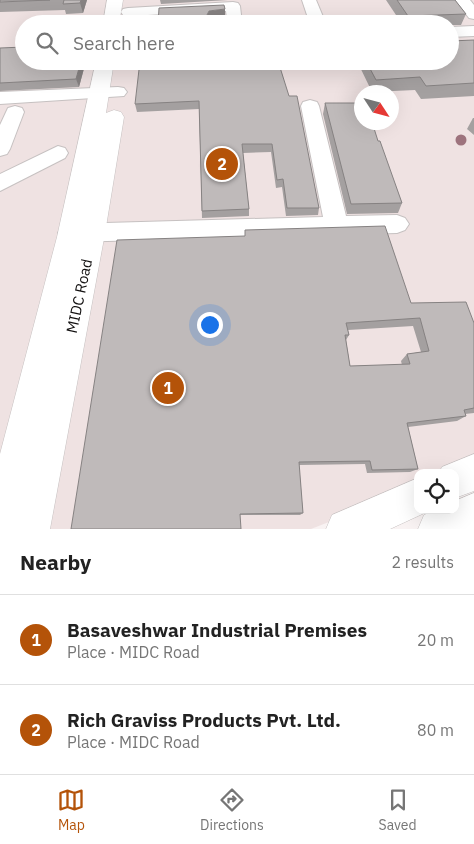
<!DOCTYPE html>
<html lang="en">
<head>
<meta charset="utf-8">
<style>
  :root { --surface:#fff; --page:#f6f6f6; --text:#222; --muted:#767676; --line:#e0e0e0; --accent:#b45309 }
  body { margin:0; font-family:"IBM Plex Sans",sans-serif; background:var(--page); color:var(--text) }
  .controls { position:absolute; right:15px; bottom:15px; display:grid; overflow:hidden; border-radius:10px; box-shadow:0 5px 20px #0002 }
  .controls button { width:45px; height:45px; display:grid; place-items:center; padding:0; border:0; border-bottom:1px solid var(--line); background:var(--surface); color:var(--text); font:25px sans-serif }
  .compass { position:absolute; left:354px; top:85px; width:45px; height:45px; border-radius:50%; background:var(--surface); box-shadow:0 5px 20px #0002; rotate:126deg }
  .you { position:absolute; left:209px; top:324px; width:18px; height:18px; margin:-12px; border:4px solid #fff; border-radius:50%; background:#1a73e8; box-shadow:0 0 0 8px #1a73e833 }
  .badge { display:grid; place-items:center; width:32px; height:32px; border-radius:50%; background:var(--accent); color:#fff; font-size:16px; font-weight:700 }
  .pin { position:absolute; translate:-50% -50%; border:2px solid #fff; box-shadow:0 1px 5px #0006 }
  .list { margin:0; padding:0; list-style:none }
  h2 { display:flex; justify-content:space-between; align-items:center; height:65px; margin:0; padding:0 20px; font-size:21px }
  h2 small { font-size:16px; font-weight:400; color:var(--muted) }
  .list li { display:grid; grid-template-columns:32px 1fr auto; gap:15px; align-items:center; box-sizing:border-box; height:90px; padding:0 20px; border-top:1px solid var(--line) }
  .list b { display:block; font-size:19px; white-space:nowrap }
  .list p { margin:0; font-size:16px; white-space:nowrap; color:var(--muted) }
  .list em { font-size:16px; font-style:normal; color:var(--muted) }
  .icon { flex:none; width:28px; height:28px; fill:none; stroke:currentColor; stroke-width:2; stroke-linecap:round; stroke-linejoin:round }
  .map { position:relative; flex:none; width:474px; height:529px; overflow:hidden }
  .search { position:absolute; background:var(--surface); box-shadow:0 5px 20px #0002; left:15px; right:15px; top:15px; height:55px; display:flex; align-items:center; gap:12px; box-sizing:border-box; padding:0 18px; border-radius:28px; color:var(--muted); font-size:19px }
  .sheet { height:245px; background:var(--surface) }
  nav { display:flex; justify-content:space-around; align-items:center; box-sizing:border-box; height:70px; border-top:1px solid var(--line); background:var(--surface); font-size:14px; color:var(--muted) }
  nav a { display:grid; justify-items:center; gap:2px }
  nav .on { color:var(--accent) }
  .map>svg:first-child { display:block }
</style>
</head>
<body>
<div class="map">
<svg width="474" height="529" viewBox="0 0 474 529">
  <rect width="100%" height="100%" fill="#f9f3f3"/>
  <path fill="#efe2e2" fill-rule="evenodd" d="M0,0h474v465l-21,8h-35v14l-107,42h-311zM24,24h426v37h-426zM362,92h30v30h-30z"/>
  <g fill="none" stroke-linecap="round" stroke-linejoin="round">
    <g stroke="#c6c1c1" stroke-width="2">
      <g id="minor">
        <polygon points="302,0 316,0 326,24 310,24"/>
        <polygon points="455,0 470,0 474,5 474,19 469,18"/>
        <polygon points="233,2 238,3 240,6 242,24 208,24 210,21 227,19 226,11 128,16 123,15 121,12 123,9 128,8"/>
        <polygon points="474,26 474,36 450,37 450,27"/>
        <polygon points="118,87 124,88 127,92 124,96 0,104 0,92"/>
        <polygon points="310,100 317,102 319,106 346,216 397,215 405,218 409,224 405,230 397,233 70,242 62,240 58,233 62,226 70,224 323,217 301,106 303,102"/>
        <polygon points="15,106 22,108 24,112 10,149 7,154 0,156 0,125 8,108"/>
        <polygon points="58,146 65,148 68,153 65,158 0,191 0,174"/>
      </g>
    </g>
    <g stroke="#c6c1c1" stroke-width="1">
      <g id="major">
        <polygon points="107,0 123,0 119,24 103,24"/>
        <polygon points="96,61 114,61 106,113 114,110 121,112 124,117 105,233 50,529 0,529 0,454 57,237"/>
        <polygon points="474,454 474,491 455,498 455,473 439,473 442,467"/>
        <polygon points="418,478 418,510 431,510 390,529 326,529 332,515"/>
        <polygon points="474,493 474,529 418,529 424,515 435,510 455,510 455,501"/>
      </g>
    </g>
    <use href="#minor" fill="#fff" fill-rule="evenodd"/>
    <use href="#major" fill="#fff" fill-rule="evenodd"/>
  </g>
  <circle fill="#9d737d" cx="461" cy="140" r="5.5"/>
  <g fill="#a4a0a0" fill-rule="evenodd">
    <polygon points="0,0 87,0 83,13 66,14 65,10 0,12"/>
    <polygon points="160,0 228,0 161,4"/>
    <polygon points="386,0 455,0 466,14 461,25 450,25 450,24 402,24"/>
    <polygon points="474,40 474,96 421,99 415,90 372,92 357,61 450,61"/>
    <polygon points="0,48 24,61 86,61 79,87 0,91"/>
    <polygon points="278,61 319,208 318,215 286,216 282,187 276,188 271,152 243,153 249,209 249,216 202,218 199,109 137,112 135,104"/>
    <polygon points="325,103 378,141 402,203 398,213 347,214 323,114"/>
    <polygon points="473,118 474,118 474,135 467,129"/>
    <path d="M245,230l166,73 63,20v90l-9,1 1,2 -9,5 -49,6 10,42 -8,3 -43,1 -2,-9 -66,1 4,48 -3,2h-60l-169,14 174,-293zM413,326l8,26 -14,2 -6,7 1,4 -52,1 -4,-26 3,-5 -1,-5z"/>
  </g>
  <g fill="#868282">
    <polygon points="81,0 87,0 83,13 80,3"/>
    <polygon points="225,9 225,17 206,17 209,11"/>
    <polygon points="81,61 86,61 79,87 76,79"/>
  </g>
  <g fill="#bfbaba" stroke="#868282" fill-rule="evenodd">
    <polygon points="0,0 50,0 0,2"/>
    <polygon points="64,0 81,0 80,3 63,4"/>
    <polygon points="397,0 455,0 466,14 408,16"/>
    <polygon points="224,5 225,9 209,11 206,17 231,18 233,23 267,22 267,24 155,24 158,24 159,8"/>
    <polygon points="474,40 474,83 426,86 420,77 376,80 366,61 450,61 450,41"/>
    <polygon points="24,47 24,61 81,61 76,79 0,83 0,48"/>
    <polygon points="140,61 278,61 289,96 297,96 319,208 287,208 283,179 277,180 272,144 242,144 249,209 202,211 199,101 135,104"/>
    <polygon points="325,103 362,103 362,122 372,122 378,141 380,141 402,203 351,204"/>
    <path d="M385,226l26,77 55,-1 8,21v85l-10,2 2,6 -59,7 11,46 -46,1 -2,-9 -71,1 4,51 -63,1 1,15h-170l46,-289 128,-4v-6zM420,318l9,33 -22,3 3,10 -60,2 -5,-31h4l-3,-12z"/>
  </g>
  <g text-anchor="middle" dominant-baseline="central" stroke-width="4" stroke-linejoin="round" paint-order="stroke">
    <g font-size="15" fill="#121010" stroke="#fff">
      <text transform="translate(79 296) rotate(-78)">MIDC Road</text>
    </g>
  </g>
</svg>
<div class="controls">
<button><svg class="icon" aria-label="locate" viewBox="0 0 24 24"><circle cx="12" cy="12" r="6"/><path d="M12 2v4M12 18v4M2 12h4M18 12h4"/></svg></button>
</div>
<svg class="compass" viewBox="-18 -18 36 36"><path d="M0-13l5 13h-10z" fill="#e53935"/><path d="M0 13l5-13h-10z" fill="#767676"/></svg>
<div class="you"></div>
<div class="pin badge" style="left:168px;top:388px">1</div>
<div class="pin badge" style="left:222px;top:164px">2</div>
<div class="search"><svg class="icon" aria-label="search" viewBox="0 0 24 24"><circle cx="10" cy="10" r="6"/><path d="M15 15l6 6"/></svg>Search here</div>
</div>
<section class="sheet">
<h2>Nearby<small>2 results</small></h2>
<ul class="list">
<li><span class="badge">1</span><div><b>Basaveshwar Industrial Premises</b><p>Place · MIDC Road</p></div><em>20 m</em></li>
<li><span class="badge">2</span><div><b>Rich Graviss Products Pvt. Ltd.</b><p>Place · MIDC Road</p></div><em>80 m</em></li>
</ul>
</section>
<nav>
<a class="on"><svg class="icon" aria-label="map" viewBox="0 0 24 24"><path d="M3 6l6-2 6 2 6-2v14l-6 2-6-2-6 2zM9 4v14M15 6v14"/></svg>Map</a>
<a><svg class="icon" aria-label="directions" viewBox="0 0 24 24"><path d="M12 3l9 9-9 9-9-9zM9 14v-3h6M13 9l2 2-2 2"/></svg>Directions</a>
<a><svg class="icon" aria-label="saved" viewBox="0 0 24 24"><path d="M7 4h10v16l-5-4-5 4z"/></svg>Saved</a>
</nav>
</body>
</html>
